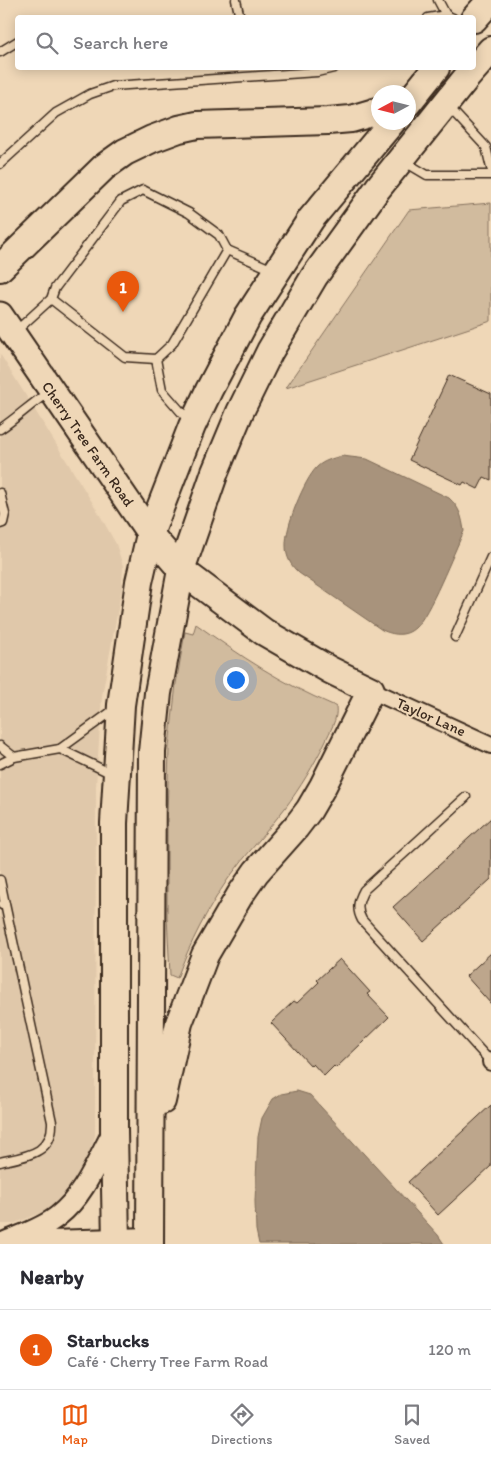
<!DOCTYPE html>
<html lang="en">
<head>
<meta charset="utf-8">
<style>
  :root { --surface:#fff; --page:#f7f7f7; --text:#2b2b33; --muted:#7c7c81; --line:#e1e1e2; --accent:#ea580c }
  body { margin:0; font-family:Itim,sans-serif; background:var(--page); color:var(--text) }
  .compass { position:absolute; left:371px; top:85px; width:45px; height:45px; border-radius:50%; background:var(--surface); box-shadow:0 2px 12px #0003; rotate:263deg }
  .you { position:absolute; left:235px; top:679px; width:18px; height:18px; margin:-12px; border:4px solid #fff; border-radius:50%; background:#1a73e8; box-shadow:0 0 0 8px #1a73e833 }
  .badge { display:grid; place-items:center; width:32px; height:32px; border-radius:50%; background:var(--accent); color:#fff; font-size:16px; font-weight:700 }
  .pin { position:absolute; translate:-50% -41px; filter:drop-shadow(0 1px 2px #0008) }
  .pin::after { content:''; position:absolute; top:26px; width:18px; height:15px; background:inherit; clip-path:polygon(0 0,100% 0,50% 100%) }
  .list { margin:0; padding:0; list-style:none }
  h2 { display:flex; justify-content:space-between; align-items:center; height:65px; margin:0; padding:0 20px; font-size:21px }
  h2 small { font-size:16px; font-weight:400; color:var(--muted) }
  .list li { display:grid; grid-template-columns:32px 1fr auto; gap:15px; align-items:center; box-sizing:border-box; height:80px; padding:0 20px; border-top:1px solid var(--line) }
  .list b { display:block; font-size:19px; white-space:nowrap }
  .list p { margin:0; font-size:16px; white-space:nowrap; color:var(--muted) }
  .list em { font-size:16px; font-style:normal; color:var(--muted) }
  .icon { flex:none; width:28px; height:28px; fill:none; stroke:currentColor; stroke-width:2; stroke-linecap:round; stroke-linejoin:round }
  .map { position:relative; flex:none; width:491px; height:1244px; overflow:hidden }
  .search { position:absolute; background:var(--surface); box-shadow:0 2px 12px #0003; left:15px; right:15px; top:15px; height:55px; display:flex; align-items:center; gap:12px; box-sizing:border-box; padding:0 18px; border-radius:5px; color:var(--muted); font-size:19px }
  .sheet { height:145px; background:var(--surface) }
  nav { display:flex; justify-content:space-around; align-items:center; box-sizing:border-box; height:70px; border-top:1px solid var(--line); background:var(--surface); font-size:14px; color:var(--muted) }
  nav a { display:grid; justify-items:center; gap:2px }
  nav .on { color:var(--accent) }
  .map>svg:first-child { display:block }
</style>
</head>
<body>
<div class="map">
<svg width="491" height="1244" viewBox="0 0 491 1244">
  <rect width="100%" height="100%" fill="#efd7b7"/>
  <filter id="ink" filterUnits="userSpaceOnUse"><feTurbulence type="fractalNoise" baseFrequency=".02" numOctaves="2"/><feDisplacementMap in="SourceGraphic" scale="10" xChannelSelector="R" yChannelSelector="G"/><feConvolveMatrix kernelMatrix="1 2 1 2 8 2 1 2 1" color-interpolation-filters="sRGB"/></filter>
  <g filter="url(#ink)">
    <polygon fill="#e0c8aa" points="0,354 97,510 116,544 123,566 122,587 102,696 96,787 95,1136 80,1182 53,1208 13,1224 0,1224"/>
    <g fill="#d1bb9e" stroke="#86725e">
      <polygon points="491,203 491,321 286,388 409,210"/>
      <path d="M196,624c46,33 85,59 137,81l3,2c2,12 -6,24 -11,35 -11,23 -25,46 -40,66 -18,24 -39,46 -57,71 -21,31 -38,64 -51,99l-7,-3 -3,-59v-99l2,-70 7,-63 9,-52 8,2z"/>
    </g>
    <g fill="#a8937b" stroke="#7c6956">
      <path d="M342,456l25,3 82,39c11,10 13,19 15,33 -10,21 -35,85 -49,97 -10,9 -22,7 -33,2l-83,-57c-8,-7 -13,-16 -13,-27 -1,-19 18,-66 31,-79 6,-6 16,-9 25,-11z"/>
      <polygon points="297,1091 310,1095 438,1235 444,1244 259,1244 256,1230 255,1201 258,1137 262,1118 273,1099 281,1094"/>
    </g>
    <g fill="#bda68c" stroke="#3b2a1e">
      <polygon points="449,375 491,394 491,480 484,477 478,489 464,482 462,485 409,460"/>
      <polygon points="491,818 491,879 423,941 393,907"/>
      <polygon points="491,953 491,1004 466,976"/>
      <polygon points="340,959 370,992 367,994 389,1017 336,1068 334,1066 324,1076 313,1064 311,1066 271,1023 294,1001 297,1003 319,982 317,980"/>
      <polygon points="491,1105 491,1166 438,1215 408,1182"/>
    </g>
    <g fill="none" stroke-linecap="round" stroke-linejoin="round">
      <g stroke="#3b2a1e" stroke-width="11">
        <g id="service">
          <polyline points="236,0 240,18"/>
          <polyline points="438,0 446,15"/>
          <polyline points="428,18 446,15 453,18"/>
          <polyline points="0,52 18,41"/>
          <polyline points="448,106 486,147 491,168"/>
          <polyline points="405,162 427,175 491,175"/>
          <polyline points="0,164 56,113 90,94 113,86 317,72 334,68"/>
          <polyline points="227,250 273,270"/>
          <polyline points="16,331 51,299 55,288 121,201 143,190 189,213 219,235 227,250 172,344 156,359 125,357 51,299"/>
          <polyline points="156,359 162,390 189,421"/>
          <path d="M0,429c18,-12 32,-26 49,-37"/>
          <polyline points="0,493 5,514 3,523 0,524"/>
          <polyline points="455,637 491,557"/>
          <polyline points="0,746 14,757"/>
          <polyline points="60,749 112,774"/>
          <polyline points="0,764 14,757 60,749 115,709"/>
          <path d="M466,797l-102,93c-6,11 -8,19 -2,30l128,141"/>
          <polyline points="0,880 5,904 2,905"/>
          <path d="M0,1162c26,-6 53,-8 52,-40l-47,-218"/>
        </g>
      </g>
      <g stroke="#3b2a1e" stroke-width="20">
        <g id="minor">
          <polyline points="371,690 491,745"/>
          <polyline points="491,1061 491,1062"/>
        </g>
      </g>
      <g stroke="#3b2a1e" stroke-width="24">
        <g id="tertiary">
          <polyline points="17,1242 150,1238"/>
          <path d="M3,1243c18,-8 39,-14 55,-27 27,-21 40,-57 56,-86"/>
        </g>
      </g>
      <g stroke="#3b2a1e" stroke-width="29">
        <polyline id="primary" points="0,315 150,534 181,570"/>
      </g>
      <g stroke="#3b2a1e" stroke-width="30">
        <g id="trunk">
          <polyline points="474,19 491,0"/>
          <polyline points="408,103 436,68"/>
          <polyline points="0,268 104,167 125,152 152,139 179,129 197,125 328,121 351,119 378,111"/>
          <polyline points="162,1101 179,1023 205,955 240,895 256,872 296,827 309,810 323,786 371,690 330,670 264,632 181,570"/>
          <polyline points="116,1244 114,1130 114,823 121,705 139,582 150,534 192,426 209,390 248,316 311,219 392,122"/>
          <polyline points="150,1244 152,752 158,693 181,570 215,472 240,412 270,351 314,277 378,188 467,77 491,50"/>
        </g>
      </g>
      <use href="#service" stroke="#efd7b7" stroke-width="8"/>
      <use href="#minor" stroke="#efd7b7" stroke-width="16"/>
      <use href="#tertiary" stroke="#efd7b7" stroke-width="20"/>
      <use href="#primary" stroke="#efd7b7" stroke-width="25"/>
      <use href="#trunk" stroke="#efd7b7" stroke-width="26"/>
    </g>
  </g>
  <g text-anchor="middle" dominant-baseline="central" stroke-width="4" stroke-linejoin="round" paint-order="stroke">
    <g font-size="15" fill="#3b2a1e" stroke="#efd7b7">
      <text transform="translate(88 444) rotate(55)">Cherry Tree Farm Road</text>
      <text transform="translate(431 717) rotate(24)">Taylor Lane</text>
    </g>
  </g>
</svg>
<svg class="compass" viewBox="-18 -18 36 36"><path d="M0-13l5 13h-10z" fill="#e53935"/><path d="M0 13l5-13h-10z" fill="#7c7c81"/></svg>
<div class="you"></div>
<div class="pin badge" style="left:123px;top:312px">1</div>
<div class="search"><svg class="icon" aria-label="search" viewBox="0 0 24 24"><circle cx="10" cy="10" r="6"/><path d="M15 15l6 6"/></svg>Search here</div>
</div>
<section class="sheet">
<h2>Nearby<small></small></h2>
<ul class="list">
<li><span class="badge">1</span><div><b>Starbucks</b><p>Café · Cherry Tree Farm Road</p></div><em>120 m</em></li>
</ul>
</section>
<nav>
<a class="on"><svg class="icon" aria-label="map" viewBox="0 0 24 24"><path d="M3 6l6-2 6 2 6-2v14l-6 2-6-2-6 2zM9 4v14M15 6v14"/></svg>Map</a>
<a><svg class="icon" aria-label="directions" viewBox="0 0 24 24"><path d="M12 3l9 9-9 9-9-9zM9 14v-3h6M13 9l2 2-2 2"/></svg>Directions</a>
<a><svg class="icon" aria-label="saved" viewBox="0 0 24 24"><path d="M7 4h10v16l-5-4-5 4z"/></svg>Saved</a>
</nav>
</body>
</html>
